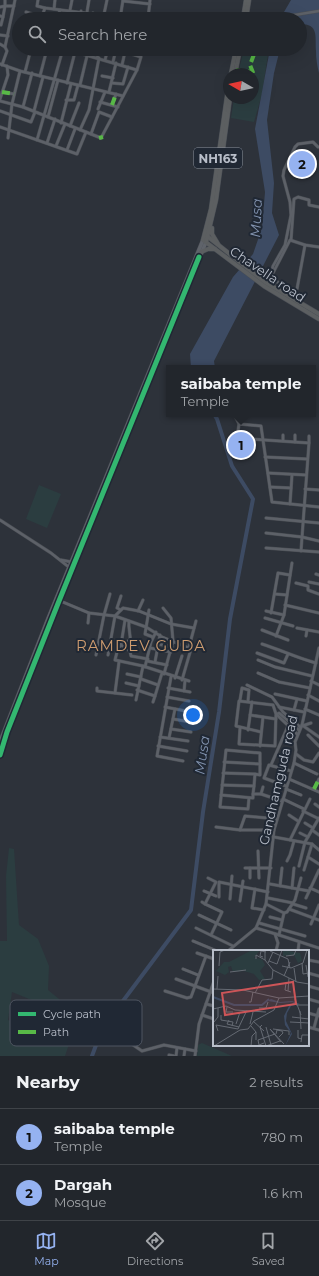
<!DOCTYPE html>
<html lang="en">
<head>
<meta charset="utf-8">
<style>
  :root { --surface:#22262c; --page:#2e3238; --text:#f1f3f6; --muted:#a2a5a9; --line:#3f4348; --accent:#95b2f1 }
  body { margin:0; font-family:Montserrat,sans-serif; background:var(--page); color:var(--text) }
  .compass { position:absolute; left:223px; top:68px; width:36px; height:36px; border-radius:50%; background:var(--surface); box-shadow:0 4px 16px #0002; rotate:279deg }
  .you { position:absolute; left:193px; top:715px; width:14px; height:14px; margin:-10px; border:3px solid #fff; border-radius:50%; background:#1a73e8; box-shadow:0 0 0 6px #1a73e833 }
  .badge { display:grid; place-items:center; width:26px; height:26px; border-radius:50%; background:var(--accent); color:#111; font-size:13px; font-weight:700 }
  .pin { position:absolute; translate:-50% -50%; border:2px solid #fff; box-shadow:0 1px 4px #0006 }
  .popup { position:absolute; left:166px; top:365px; width:150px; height:52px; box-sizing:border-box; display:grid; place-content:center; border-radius:0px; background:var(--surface); filter:drop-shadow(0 1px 3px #0005); font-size:13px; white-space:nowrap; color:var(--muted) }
  .popup b { font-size:15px; color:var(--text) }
  .popup::after { content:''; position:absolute; left:50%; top:100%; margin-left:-8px; border:8px solid transparent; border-top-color:var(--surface) }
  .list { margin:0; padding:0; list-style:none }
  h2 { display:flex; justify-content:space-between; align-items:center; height:52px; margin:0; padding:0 16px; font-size:17px }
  h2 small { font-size:13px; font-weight:400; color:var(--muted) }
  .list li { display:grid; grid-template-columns:26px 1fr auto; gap:12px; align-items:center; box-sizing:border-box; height:56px; padding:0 16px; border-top:1px solid var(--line) }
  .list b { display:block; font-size:15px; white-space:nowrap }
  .list p { margin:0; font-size:13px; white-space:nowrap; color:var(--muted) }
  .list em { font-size:13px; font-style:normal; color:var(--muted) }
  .icon { flex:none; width:22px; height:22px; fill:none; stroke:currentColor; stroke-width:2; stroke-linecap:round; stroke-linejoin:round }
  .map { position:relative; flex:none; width:319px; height:1056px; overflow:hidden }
  .search { position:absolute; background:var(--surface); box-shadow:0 4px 16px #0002; left:12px; right:12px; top:12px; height:44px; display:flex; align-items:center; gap:10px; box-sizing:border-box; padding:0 14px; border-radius:22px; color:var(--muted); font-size:15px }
  .sheet { height:164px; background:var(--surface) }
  nav { display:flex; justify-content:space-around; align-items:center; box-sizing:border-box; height:56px; border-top:1px solid var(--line); background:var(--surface); font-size:11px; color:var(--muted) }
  nav a { display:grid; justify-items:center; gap:2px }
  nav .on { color:var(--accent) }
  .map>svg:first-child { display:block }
</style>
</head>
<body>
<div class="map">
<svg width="319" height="1056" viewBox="0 0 319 1056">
  <rect width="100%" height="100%" fill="#2d323a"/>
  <g fill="#2b3d40">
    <polygon points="244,49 270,49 268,54 262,94 254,122 231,118 234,98 253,98 253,74 238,74"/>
    <polygon points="39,485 61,494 47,528 26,519"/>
    <polygon points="9,848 14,849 19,925 38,939 49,966 48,990 70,1008 66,1014 12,992 8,1020 69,1044 65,1056 0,1056 0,941 7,941 6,876"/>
    <polygon points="202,1043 232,1056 197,1056 198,1045"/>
  </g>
  <g fill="#3d4b63">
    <path d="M291,0h28v73c-2,-7 -3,-15 -3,-22 -1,-15 3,-27 -16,-27v-5h-17l1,-7z"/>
    <polygon points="270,49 280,49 274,73 267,120 274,183 272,213 279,235 214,361 215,368 191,368 190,354 233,277 253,254 262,228 265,192 255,129"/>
  </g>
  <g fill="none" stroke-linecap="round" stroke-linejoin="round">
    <polyline stroke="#3d4b63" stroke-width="4" points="92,1056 102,1029 191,910 203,812 219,712 230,619 253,499 232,466 217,419 214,414"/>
    <g stroke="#4a4e54" stroke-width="3.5">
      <g id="minor">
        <polyline points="5,0 5,6 14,6"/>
        <polyline points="38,0 37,6 45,8 133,19"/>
        <polyline points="123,1 150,4"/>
        <polyline points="0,7 5,6 3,17"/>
        <polyline points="54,9 55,0"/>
        <polyline points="70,10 72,0"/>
        <polyline points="26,12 42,17"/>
        <polyline points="87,12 89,0"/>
        <polyline points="247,15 263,19"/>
        <polyline points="0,16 3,17 1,25"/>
        <polyline points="41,19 45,8"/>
        <polyline points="57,19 60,10"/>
        <polyline points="80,19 81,11"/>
        <polyline points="92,19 93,13"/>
        <polyline points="103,19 107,0"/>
        <polyline points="120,19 123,0"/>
        <polyline points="148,19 150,0"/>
        <polyline points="270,19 319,11"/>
        <polyline points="0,35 8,36"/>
        <polyline points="0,44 5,47"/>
        <polyline points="18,45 19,39"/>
        <polyline points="65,49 137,70"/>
        <polyline points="141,51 141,49"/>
        <polyline points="84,54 85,49"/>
        <polyline points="90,56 92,49"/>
        <polyline points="97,58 100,49"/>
        <polyline points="105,60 108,49"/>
        <polyline points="113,62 116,49"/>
        <polyline points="0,64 20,71 123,96"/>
        <polyline points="2,65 7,51 5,47 15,0"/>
        <polyline points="25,72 31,49"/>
        <polyline points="40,76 47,49"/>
        <polyline points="102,76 113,78"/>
        <polyline points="67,83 75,52"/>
        <polyline points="112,83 123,84 128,67"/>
        <polyline points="80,85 87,56"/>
        <polyline points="2,92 14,94"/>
        <polyline points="109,92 116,63"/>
        <polyline points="0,99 8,75 7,66"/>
        <polyline points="66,100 74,100 78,85"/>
        <polyline points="0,101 23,107 101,138 137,70 141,57 125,52 122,65"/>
        <polyline points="100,102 118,107"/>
        <polyline points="112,105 116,94"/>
        <polyline points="23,107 32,73"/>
        <polyline points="98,109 105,92"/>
        <polyline points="0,111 31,122 35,112"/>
        <polyline points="34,111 43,77"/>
        <polyline points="48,117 58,80"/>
        <polyline points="61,123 71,84"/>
        <polyline points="70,126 79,103"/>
        <polyline points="0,127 77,154 86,132"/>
        <polyline points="80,130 89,110 99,58"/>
        <polyline points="91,134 99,112 112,117"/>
        <polyline points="8,138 12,104 20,71"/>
        <polyline points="37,140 63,49"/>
        <polyline points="47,143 55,119"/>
        <polyline points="56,146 65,124"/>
        <polyline points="67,150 75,129"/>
        <polyline points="291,240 294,199 298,197 309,200 309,205 319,207"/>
        <polyline points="270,279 273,266 285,245 291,215 290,202 283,176 284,170 295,147 298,144 313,142 318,147"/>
        <polyline points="271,280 273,273 290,240 305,245 319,247"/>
        <polyline points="275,283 276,281 294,292 297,289 305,245"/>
        <polyline points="234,414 239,424 237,438 309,443 301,551"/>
        <polyline points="239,424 261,426 272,502 319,507"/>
        <polyline points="283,441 283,435"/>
        <polyline points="295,442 295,435"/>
        <polyline points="309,443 309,436"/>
        <polyline points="265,457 307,459"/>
        <polyline points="268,473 306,475"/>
        <polyline points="270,487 291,488"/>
        <polyline points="305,489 319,490"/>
        <polyline points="290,504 292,475"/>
        <polyline points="266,518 319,523"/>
        <polyline points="0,520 51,553 70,568"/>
        <polyline points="266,533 302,537 319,541"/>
        <polyline points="266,548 319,552"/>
        <polyline points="61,560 72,562"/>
        <polyline points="316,574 319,575"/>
        <polyline points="309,582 319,584"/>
        <polyline points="296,583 308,586 308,590 319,594"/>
        <polyline points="275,594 287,595"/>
        <polyline points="121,596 117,608 121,610"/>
        <polyline points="58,600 89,613 115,616 146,627 162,637 191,649 182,680"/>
        <polyline points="285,605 319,613"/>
        <polyline points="163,608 171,618 173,641 164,674"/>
        <polyline points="149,610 145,634 153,637"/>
        <polyline points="138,611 143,600"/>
        <polyline points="266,611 284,615"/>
        <polyline points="271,613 278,573 290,575"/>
        <polyline points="265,618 293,626"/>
        <polyline points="125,620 121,645 130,651 131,656 148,659"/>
        <path d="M129,622c-1,7 2,12 1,19"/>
        <polyline points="88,623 89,613"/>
        <polyline points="297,628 319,632"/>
        <polyline points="262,630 288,640"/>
        <polyline points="276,636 284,615 292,563"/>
        <polyline points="306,636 307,630"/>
        <polyline points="158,644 172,647"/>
        <path d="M262,644c19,6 35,14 54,19"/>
        <polyline points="121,645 118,648 115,660 143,666 189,681"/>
        <polyline points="128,645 128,641 133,641"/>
        <polyline points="189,647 196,621"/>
        <polyline points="150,648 171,652"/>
        <polyline points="257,653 284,663 288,654"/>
        <polyline points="96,655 104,615 110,594"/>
        <polyline points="108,655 115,616 123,608 139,611 171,624 194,628"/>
        <polyline points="258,660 275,667 312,676"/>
        <polyline points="147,661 167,665"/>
        <polyline points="155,662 160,635"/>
        <polyline points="145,667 151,642 156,632"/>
        <polyline points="258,673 279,682 310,688"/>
        <polyline points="127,674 141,677"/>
        <polyline points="171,677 157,756 183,761"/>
        <polyline points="175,678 182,656"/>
        <polyline points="141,679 158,685"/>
        <polyline points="311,681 319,685"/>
        <polyline points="126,683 139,686"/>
        <polyline points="247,685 272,697 283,712 300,727"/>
        <polyline points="97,688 97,691 132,695"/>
        <polyline points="168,688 190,692"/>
        <polyline points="137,690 155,696 162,673"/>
        <polyline points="184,691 185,681"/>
        <polyline points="115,693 119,662"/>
        <polyline points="275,694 307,701"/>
        <polyline points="308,695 319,701"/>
        <polyline points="167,697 189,701"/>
        <polyline points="136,700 143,666"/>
        <polyline points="240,700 242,688 249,690 248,701"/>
        <polyline points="153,702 155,696"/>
        <polyline points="165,707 191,712"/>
        <polyline points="279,707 304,712"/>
        <polyline points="305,709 319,715"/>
        <polyline points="294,710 297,699"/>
        <polyline points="277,714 279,713 299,730"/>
        <polyline points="250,715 276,719"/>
        <polyline points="277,715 297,734"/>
        <polyline points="173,719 191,722"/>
        <polyline points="302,725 319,737"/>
        <polyline points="302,726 311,723"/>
        <polyline points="240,728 239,744 275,746 276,714 273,705 239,701 236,726 261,732"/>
        <polyline points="171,729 191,732"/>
        <polyline points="248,730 252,702"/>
        <polyline points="308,735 319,746"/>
        <polyline points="160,737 188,741"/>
        <polyline points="169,738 175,709"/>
        <polyline points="158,746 187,751"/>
        <polyline points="260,746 263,717"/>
        <polyline points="296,754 304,760 313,762 319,753"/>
        <polyline points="224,762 260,764"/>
        <polyline points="294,763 317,774"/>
        <polyline points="271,765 288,726"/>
        <polyline points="223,773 254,774"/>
        <polyline points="289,779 319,792"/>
        <polyline points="222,785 254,786 253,794"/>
        <polyline points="286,786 264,778 269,765 291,771"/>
        <polyline points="286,789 301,795"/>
        <polyline points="314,789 319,779"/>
        <polyline points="261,794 263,787"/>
        <polyline points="221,795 253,798 253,794 261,794 282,801"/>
        <polyline points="249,798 248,809 220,807 226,750 260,753 260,775 255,774 254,786"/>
        <polyline points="283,799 304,809"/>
        <polyline points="315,804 319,807"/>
        <polyline points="303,811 319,819"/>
        <polyline points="289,815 298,821"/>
        <polyline points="305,823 313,828"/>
        <polyline points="216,827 240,830 274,830"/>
        <polyline points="240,830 245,816 277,819"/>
        <polyline points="312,830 319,835"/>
        <polyline points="300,833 308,837"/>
        <polyline points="274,837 312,844 319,850"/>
        <polyline points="290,840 310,799"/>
        <polyline points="258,851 259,878"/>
        <polyline points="308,857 319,864"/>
        <polyline points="287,861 290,855 294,841"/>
        <polyline points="299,866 305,842 319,818"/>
        <polyline points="245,868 271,868"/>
        <polyline points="304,870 312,844"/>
        <polyline points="208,878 216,882 205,904 222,912 211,935"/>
        <polyline points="250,878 250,868"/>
        <polyline points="270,884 309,891"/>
        <polyline points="280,886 282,868"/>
        <polyline points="292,888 294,868"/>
        <polyline points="310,888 319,892"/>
        <polyline points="255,889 252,908 264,910"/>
        <polyline points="204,891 216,896"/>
        <polyline points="219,897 219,882 268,892"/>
        <polyline points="268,898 293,903"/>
        <polyline points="306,898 319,870"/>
        <polyline points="230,899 232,876"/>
        <polyline points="240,901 243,881"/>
        <polyline points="202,902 205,904"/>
        <polyline points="266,904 284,913 287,912 295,900 301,878"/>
        <polyline points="293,904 306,908"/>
        <polyline points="289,909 319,920"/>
        <polyline points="199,915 231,930"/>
        <polyline points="270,917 282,920"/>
        <polyline points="259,923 305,936"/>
        <polyline points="311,924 319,905"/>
        <polyline points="196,928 233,946"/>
        <polyline points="256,928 279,935 284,913"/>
        <polyline points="275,934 278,943 276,951"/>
        <polyline points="279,935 319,948"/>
        <polyline points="193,941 217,951"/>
        <polyline points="228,951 256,928 266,904 274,830 294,763 296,750 295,742 302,725 319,648"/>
        <polyline points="298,951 299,943"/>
        <polyline points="197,953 214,959"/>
        <polyline points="308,960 319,962"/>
        <polyline points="183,969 198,975"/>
        <polyline points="308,973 319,976"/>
        <polyline points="176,979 214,993"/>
        <polyline points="308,986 319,989"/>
        <polyline points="165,991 187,998 191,997 206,956"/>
        <polyline points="308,999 319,1002"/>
        <polyline points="206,1004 214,1006"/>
        <polyline points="308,1013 319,1016"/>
        <polyline points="202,1015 214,1019"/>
        <polyline points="308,1027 319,1030"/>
        <polyline points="314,1028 319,1009"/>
        <polyline points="308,1031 309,1027"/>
        <polyline points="126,1040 142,1051 164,1045 196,1051"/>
        <polyline points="169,1055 174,1056"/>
        <polyline points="176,1056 177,1048"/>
        <polyline points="184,1056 185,1049"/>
        <polyline points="195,1056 199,1024 214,981"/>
      </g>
    </g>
    <g stroke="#4b4e56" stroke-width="4.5">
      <g id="major">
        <polyline points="0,742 48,619 203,240"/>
        <polyline points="0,755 7,732 59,601 206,242"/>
      </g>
    </g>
    <g stroke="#494e55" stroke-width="5">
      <g id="highway">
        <polyline points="243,19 246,0"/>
        <polyline points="246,19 249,0"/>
        <polyline points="231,74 236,49"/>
        <polyline points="235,74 240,49"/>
        <polyline points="229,82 211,209 203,240 264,286 319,319"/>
        <polyline points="212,228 212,234 218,244"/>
        <polyline points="207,236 265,282 319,314"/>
        <polyline points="206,242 216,200 230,98"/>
        <polyline points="201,252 208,249 215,249"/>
      </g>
    </g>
    <use href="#minor" stroke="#5d6168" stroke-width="2.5"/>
    <use href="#major" stroke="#5f636a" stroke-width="3.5"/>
    <use href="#highway" stroke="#5c5f61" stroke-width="4"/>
    <g stroke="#58b947" stroke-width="4" stroke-dasharray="8 4" stroke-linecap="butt">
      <polyline points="240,51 255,54"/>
      <polyline points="236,70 253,72"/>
      <polyline points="253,85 254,75 250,65 256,49"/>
      <polyline points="2,92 14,94"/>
      <polyline points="112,105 116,94"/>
      <polyline points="99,138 103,137"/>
      <polyline points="314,789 319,779"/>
    </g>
    <g stroke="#202834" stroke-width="8">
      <polyline id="cycleway" points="0,755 7,732 59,601 199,257"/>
    </g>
    <use href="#cycleway" stroke="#33b770" stroke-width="5"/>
  </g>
  <g text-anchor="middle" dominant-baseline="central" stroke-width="4" stroke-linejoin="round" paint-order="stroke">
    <rect fill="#202834" stroke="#8a919c" stroke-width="1" x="194" y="148" width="48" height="20" rx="3"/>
    <g font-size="12" font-weight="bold" fill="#b8bec9">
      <text x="218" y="158">NH163</text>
    </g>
    <g font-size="13" fill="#b8bec9" stroke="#202834">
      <text transform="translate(268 274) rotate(34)">Chavella road</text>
      <text transform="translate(278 780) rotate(-77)">Gandhamguda road</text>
    </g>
    <g font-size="14" font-style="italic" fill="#8293af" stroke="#202834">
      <text transform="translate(256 218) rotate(-87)">Musa</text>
      <text transform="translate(202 755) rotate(-82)">Musa</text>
    </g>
    <g font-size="15" letter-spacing="1" fill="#ce9c6f" stroke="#202834">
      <text x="141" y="645">RAMDEV GUDA</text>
    </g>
  </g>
  <g transform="translate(213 950)">
    <rect width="96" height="96" fill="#2d323a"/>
    <path d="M39,0h8l-6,8 8,1 3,6 -5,6 5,8 -6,1 -5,-6 -10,-3 -11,1 -2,-6 -3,1 1,5 -4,3 -9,-4 8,-9h5zM70,0l17,3 2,8 -4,2 -4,-8 -11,1z" fill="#2b3d40"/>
    <path d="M58,49l9,3 12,-1 8,3 -9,2 -4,7 -1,8 6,13 -7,12 6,-13 -6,-8 -1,-9 5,-10 5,-4 -14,1 -12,-2z" fill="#3d4b63"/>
    <path fill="none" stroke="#3d4b63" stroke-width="2" d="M0,47l21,8h28l7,-6"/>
    <path fill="none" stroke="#656a73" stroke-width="1" d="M52,0v10l8,10 24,12 12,2M57,1l18,8 2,9M73,6l8,-1 2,-5M50,7l-3,-1 1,-5 5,1M43,9v-4l9,5M56,11l8,3 5,-14M55,13l5,-11M89,13l1,11 6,-1M90,13l4,-13M93,15l2,12M6,16l1,-14 5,-2M69,16l9,2 12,-5M81,18l2,14M17,22l16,-2M71,26l6,-14M76,33h-3l-1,7 6,2M0,39l30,1 36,8M4,39l1,-13M75,41l1,-13M42,43l7,-13 10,-1 1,-9M82,49l6,16M36,52h2l2,-10M83,55h13M14,57l-1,5h7M46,58h7l2,-6M0,59l13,-3 9,4 31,2M87,61l1,18M8,65v5l12,2 -1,4M79,67l17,2M16,70l-2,4 12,3M40,71l11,10M1,72l4,-5v-9M77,72l19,1M23,74l4,-12M37,74l3,-12M49,75l-2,2 6,19 14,-5M38,76l5,6v8M53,77l5,18M25,79l9,-19M60,79l16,2v4M85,80v8l4,1M5,81l-2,-6 22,4M63,84l1,-4 5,1 1,2 -4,4M68,92l-11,-13 14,15M88,92l1,-7h7M51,93l-5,2 -1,-5 17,-6M1,96l26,-16 8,-1 6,-8 20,-11 5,-12 30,-2M38,96l1,-10 4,-4"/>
    <path fill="#cd5558" fill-opacity="0.15" stroke="#cd5558" stroke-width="2" d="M80,32l3,22 -71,11 -3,-22z"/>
    <rect width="96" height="96" fill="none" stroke="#b8bec9" stroke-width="2"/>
  </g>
  <rect x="10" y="1000" width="132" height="46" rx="6" fill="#202834" stroke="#4e5561" stroke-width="1"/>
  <rect x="18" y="1012" width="18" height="4" fill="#33b770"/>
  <rect x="18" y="1030" width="18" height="4" fill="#58b947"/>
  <g font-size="11" fill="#b8bec9">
    <text x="43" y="1018">Cycle path</text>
    <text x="43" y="1036">Path</text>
  </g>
</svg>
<svg class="compass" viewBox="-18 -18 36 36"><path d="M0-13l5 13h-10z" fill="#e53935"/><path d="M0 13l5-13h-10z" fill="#a2a5a9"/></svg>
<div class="you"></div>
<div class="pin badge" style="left:241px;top:445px">1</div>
<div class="popup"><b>saibaba temple</b>Temple</div>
<div class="pin badge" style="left:302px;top:164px">2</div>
<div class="search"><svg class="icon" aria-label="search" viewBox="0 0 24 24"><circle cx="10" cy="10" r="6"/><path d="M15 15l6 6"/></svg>Search here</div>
</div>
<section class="sheet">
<h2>Nearby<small>2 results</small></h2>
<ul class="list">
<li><span class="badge">1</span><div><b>saibaba temple</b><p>Temple</p></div><em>780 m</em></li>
<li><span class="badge">2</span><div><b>Dargah</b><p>Mosque</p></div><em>1.6 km</em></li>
</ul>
</section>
<nav>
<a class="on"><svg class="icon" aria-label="map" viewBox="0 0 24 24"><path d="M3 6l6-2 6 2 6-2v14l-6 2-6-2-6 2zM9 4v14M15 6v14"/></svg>Map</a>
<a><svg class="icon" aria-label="directions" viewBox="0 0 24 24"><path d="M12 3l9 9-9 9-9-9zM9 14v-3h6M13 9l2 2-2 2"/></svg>Directions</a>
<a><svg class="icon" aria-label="saved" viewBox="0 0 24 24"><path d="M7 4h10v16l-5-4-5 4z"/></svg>Saved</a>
</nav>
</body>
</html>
